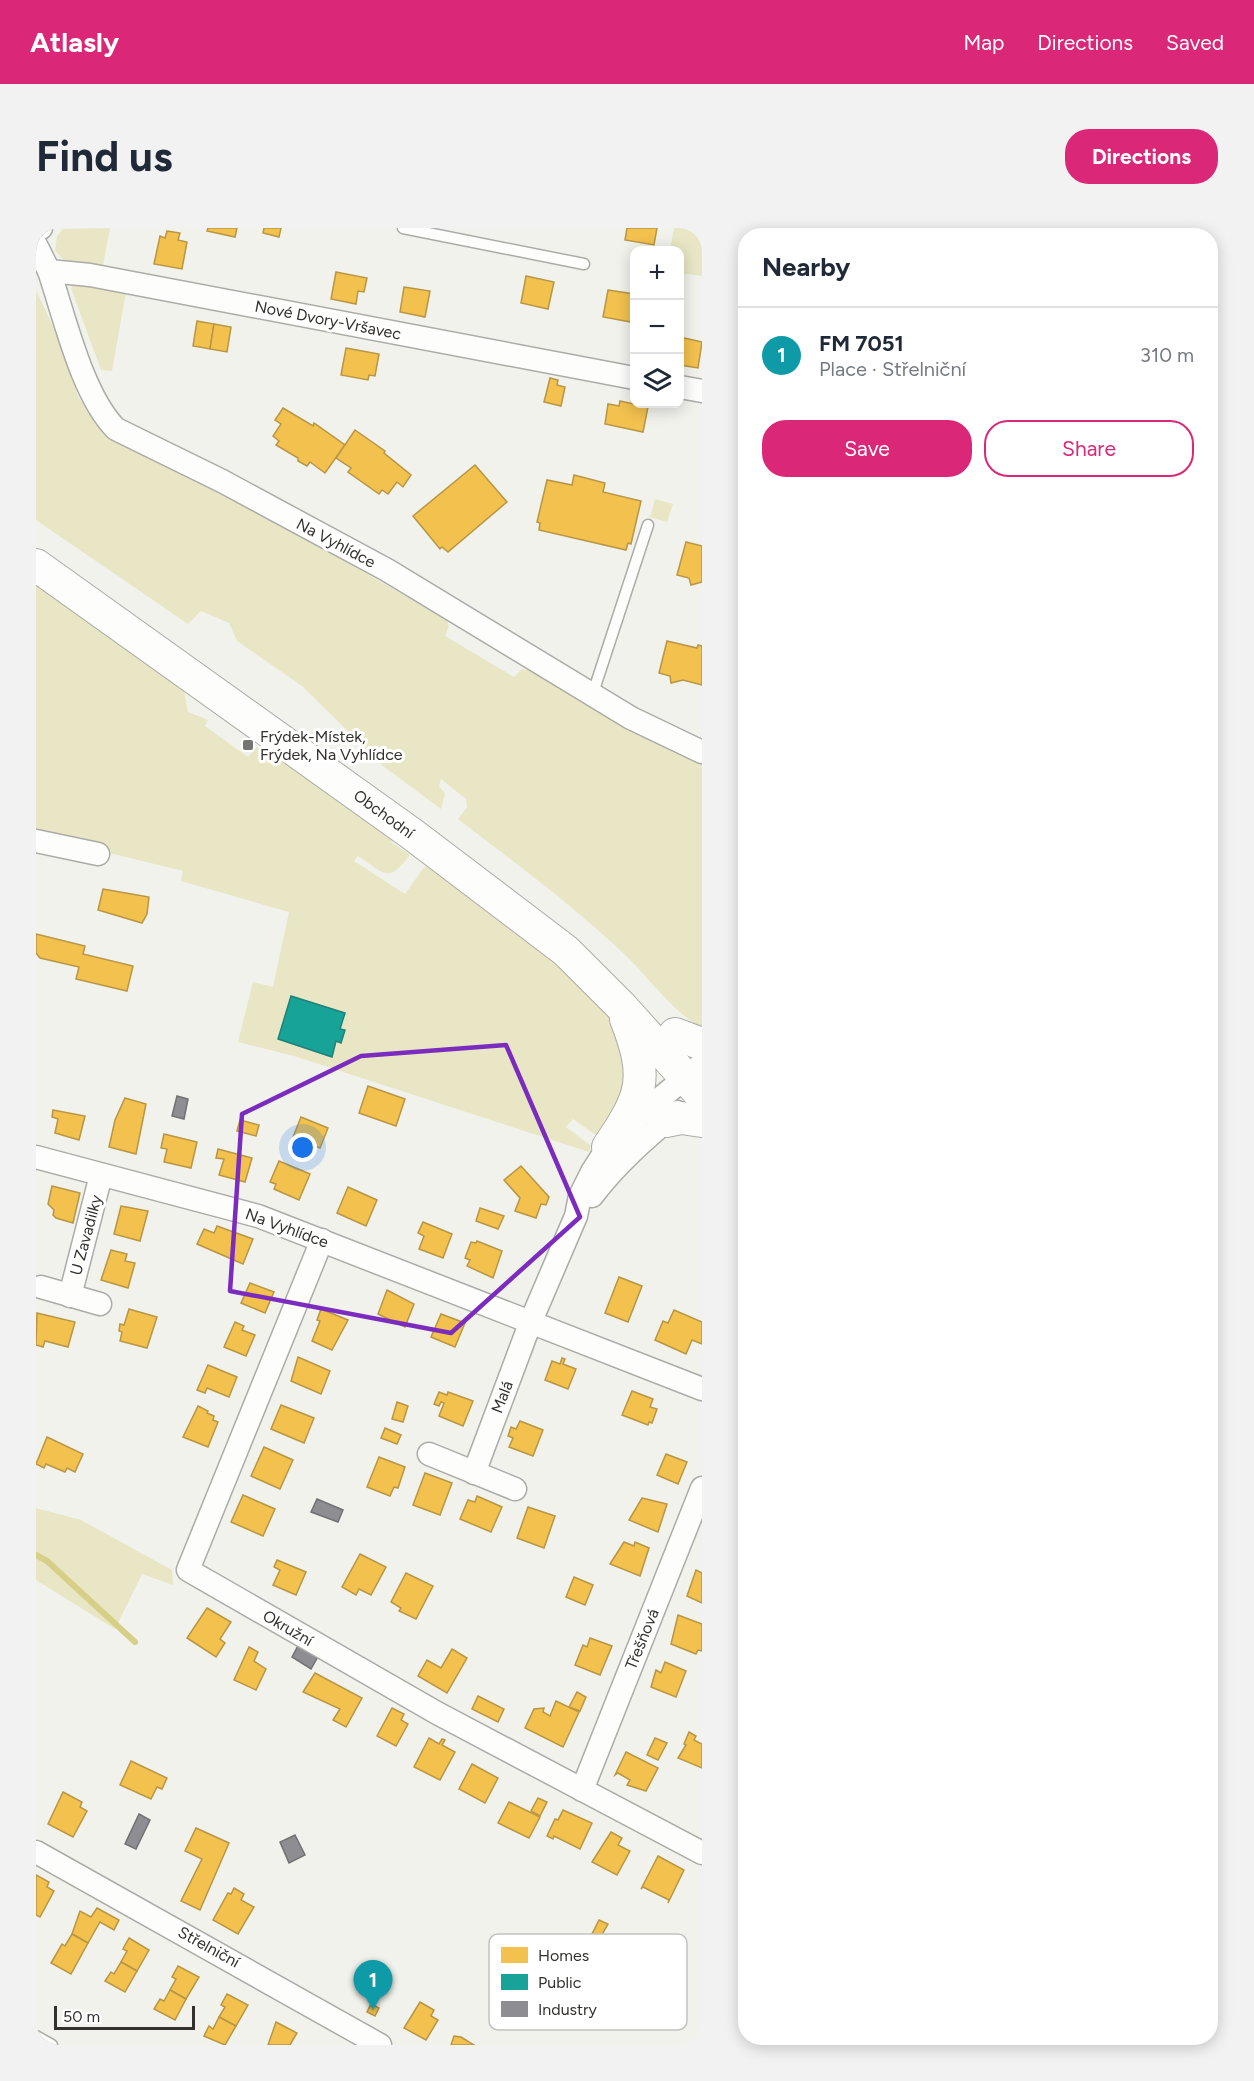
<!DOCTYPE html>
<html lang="en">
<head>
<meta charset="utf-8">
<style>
  :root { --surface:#fff; --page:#f2f2f3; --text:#1f2937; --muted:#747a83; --line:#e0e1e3; --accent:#db2777 }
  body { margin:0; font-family:Figtree,sans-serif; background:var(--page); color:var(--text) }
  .controls { position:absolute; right:18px; top:18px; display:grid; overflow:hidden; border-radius:12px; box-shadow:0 3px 15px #0003 }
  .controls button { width:54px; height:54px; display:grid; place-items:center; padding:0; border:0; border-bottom:2px solid var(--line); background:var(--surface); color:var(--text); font:30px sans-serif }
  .scale { position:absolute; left:18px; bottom:15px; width:141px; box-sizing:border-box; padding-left:6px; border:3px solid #32312e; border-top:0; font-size:16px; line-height:21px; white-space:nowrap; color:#32312e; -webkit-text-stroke:4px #fff; paint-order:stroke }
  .you { position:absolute; left:267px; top:920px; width:21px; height:21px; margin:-15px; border:4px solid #fff; border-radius:50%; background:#1a73e8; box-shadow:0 0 0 9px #1a73e833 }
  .badge { display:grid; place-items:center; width:39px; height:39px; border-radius:50%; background:var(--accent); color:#fff; font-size:20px; font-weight:700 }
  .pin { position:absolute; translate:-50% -50px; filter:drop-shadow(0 2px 3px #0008) }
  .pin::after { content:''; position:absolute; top:32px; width:21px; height:18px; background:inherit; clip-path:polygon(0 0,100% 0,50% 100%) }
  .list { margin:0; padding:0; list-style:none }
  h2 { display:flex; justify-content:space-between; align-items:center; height:78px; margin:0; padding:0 24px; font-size:26px }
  h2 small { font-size:20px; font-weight:400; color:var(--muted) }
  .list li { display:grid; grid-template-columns:39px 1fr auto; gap:18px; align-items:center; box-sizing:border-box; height:96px; padding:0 24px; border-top:2px solid var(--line) }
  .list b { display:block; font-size:22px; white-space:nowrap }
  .list p { margin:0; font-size:20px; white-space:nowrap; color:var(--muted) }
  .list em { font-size:20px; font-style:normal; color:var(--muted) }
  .actions { display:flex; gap:12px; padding:18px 24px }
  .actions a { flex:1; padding:14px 0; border:2px solid var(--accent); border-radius:24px; text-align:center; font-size:21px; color:var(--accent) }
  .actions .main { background:var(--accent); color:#fff }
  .icon { flex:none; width:33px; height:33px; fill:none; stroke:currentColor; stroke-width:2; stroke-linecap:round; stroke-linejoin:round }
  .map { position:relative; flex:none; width:666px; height:1817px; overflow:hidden; border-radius:24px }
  header { display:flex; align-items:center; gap:36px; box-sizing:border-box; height:84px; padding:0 30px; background:var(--accent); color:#fff }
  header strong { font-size:28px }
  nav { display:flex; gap:33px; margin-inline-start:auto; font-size:21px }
  .intro { display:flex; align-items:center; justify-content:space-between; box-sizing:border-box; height:144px; padding:0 36px }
  h1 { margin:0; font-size:42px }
  .button { padding:15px 27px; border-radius:24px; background:var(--accent); color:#fff; font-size:21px; font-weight:700 }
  main { display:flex; gap:36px; padding:0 36px }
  aside { flex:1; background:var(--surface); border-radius:24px; box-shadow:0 3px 15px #0003 }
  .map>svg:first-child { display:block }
</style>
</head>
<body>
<header>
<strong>Atlasly</strong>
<nav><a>Map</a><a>Directions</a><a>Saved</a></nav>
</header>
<div class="intro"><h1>Find us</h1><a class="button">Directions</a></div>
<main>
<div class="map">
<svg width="666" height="1817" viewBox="0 0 666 1817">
  <rect width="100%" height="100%" fill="#f2f2ed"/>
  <g fill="#e8e6c4">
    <polygon points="74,0 66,42 31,35 19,23 21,8 27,1"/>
    <polygon points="638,0 666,0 666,48 644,45 644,22 634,22"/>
    <polygon points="40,54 91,58 76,143 65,142 35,60"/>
    <path d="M0,62l21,45 21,61 17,26 24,21 163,82 165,95 2,6 -4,10 69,41 8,-8 6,1 102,57 72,37v263c-23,-8 -59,-56 -80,-75 -51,-48 -108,-90 -164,-133l9,-12 -1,-8 -25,-20 -2,7 6,8 -4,15 -58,-43 -81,-80 -65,-45 -8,-18 -28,-12 -13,13 -152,-104z"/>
    <polygon points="619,271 637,276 631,294 614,289"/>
    <path d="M0,352l103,72 45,39 4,21 20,8 -3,6 43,31 9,-10 55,28 80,65 -1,2 19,13c-22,29 -25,19 -52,1l-4,5 51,33 20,-28 63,35 126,113 21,58 -35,66 -27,-19 -7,8 25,19 -2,6 -295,-96 -56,-14 15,-60 20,5 16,-75 -108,-31 2,-10 -147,-36z"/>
    <polygon points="0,1280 45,1292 136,1342 137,1357 106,1346 79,1401 0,1352"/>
  </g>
  <g fill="#f2c14e" stroke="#b89644" stroke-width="1.5">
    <polygon points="172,0 201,0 199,9 171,3"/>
    <polygon points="228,0 245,0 243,9 227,5"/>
    <polygon points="591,0 621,0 618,17 589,12"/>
    <polygon points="131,3 144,5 142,12 151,14 146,41 118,36 124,8 129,10"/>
    <polygon points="300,44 331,50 328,64 322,63 320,76 295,71"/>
    <polygon points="490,48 518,54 512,81 485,75"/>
    <polygon points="368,59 394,63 389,89 364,84"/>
    <polygon points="572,62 598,66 595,94 567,89"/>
    <polygon points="161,93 178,96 174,121 157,118"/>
    <polygon points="178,96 195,99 191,124 174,121"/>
    <polygon points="644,109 666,114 662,140 644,137"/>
    <polygon points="310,120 343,126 339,148 333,147 332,152 305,147"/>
    <polygon points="514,150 522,152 521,157 529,159 525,178 508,174"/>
    <polygon points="584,173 612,179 607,204 569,196 572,176 583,178"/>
    <polygon points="247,180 277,198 278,195 309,217 289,245 274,234 271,238 262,233 262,230 240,217 243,213 237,208 245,196 239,192"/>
    <polygon points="319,202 349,223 348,225 375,247 367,259 361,254 352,266 346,262 343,266 312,244 315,240 300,230"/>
    <polygon points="439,237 471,274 412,324 406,319 404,321 377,288"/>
    <polygon points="538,247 569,255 567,264 605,273 595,316 592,315 590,322 503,302 504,295 501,294 511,252 536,257"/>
    <polygon points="650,314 666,318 666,354 655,357 653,350 641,347"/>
    <polygon points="631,413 661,420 662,417 666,418 666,457 647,452 635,455 634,448 623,445"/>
    <polygon points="67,661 113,669 111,686 106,695 62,682"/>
    <polygon points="0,706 49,718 47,726 97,738 91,763 40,751 43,739 4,730 0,725"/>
    <polygon points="332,858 369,871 360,898 323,885"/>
    <polygon points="89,870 110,876 100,926 73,919 79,892"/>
    <polygon points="17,882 49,888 43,912 19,905 22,891 16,889"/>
    <polygon points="265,889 292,900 284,920 257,909"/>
    <polygon points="204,892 223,897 220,908 201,903"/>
    <polygon points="128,906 161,914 155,940 128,934 131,921 125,920"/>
    <polygon points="182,921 216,930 209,954 183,947 188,931 180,930"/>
    <polygon points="243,933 274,946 263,972 238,961 240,956 234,954"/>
    <polygon points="485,938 513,969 510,977 505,976 500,990 479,983 484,970 468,952"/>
    <polygon points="16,958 44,965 37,995 20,990 17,987 18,982 12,976"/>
    <polygon points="312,959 341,972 330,998 301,985"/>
    <polygon points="85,978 112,983 104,1013 78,1006"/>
    <polygon points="444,980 468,988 462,1001 440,993"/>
    <polygon points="387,994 416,1006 407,1030 383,1021 388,1008 382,1005"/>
    <polygon points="181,998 217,1011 207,1036 161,1016 168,1001 178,1005"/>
    <polygon points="441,1013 466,1023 457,1050 431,1038 434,1032 429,1030 435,1014 440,1015"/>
    <polygon points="75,1022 91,1026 89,1033 99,1035 92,1060 65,1052"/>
    <polygon points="583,1049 606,1058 592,1094 569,1085"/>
    <polygon points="214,1055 238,1064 229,1085 205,1075"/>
    <polygon points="351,1062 378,1076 369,1099 342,1086"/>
    <polygon points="93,1081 121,1089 111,1120 84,1113 86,1104 83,1103 84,1096 88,1097"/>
    <polygon points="285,1081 312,1092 296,1122 276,1113 284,1093 281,1092"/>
    <polygon points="638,1082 666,1094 666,1116 656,1112 650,1126 619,1112 627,1093 632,1095"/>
    <polygon points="1,1085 39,1094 32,1119 9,1113 7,1119 0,1117"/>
    <polygon points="405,1086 429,1095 419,1119 395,1109"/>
    <polygon points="199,1094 208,1098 206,1102 219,1107 210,1128 188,1119"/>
    <polygon points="262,1129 294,1143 285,1166 255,1153"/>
    <polygon points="526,1130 529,1131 527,1136 540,1141 532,1161 509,1152 516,1133 524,1136"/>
    <polygon points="172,1137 201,1149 193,1169 171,1160 169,1165 161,1162"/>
    <polygon points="596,1163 617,1171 614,1179 621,1181 616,1195 613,1194 612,1197 586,1187"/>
    <polygon points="403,1164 411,1167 412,1164 437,1173 427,1198 403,1188 408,1175 405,1174 403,1178 398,1176"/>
    <polygon points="361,1174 372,1178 367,1194 356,1191"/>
    <polygon points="245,1177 278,1190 268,1215 235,1201"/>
    <polygon points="162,1178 172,1183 171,1185 178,1188 177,1192 182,1194 172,1219 147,1209"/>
    <polygon points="484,1193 507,1202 497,1228 473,1219 477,1210 472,1208 475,1199 480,1201"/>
    <polygon points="349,1200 365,1207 361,1216 345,1210"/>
    <polygon points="11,1209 47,1226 39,1244 31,1240 29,1244 10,1236 8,1240 0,1236"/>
    <polygon points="228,1219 257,1232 244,1261 215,1248"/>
    <polygon points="630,1226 651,1234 642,1256 621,1247"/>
    <polygon points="343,1229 369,1239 362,1260 358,1259 354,1268 331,1259"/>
    <polygon points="389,1245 416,1255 404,1287 377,1277"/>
    <polygon points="207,1267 239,1281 227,1308 195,1294"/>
    <polygon points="441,1268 466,1279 455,1304 424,1291 432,1272 439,1274"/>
    <polygon points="606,1270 631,1276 622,1304 593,1292"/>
    <polygon points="492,1279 519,1288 508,1320 481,1310"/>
    <polygon points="588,1314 598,1318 599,1314 613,1320 604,1348 574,1336"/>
    <polygon points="324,1326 350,1339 335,1367 323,1361 320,1367 306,1359"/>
    <polygon points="241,1332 270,1344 260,1367 237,1357 244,1342 238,1339"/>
    <polygon points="660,1342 666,1345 666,1375 651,1368"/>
    <polygon points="370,1345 397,1358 380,1391 363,1383 365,1380 355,1374"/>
    <polygon points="538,1349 557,1357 549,1377 530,1369"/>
    <polygon points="171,1380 195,1394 184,1411 189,1415 180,1429 151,1410"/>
    <polygon points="642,1387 666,1396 666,1423 662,1422 660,1426 635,1416"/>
    <polygon points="554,1410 576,1418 564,1447 539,1437 547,1417 551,1419"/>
    <polygon points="213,1419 222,1424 218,1433 230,1441 220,1462 198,1452"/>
    <polygon points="416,1421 431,1430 411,1465 382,1448 391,1432 405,1440"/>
    <polygon points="629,1434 650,1443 640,1469 615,1459 620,1442 625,1445"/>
    <polygon points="279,1445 326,1470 310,1499 297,1492 304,1481 267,1464"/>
    <polygon points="541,1464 550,1469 544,1483 533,1479"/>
    <polygon points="442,1468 468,1481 462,1494 436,1481"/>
    <polygon points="520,1473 543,1484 527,1519 489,1500 498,1481 508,1480 507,1484 514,1488"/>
    <polygon points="356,1480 368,1486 365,1492 372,1496 360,1518 341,1508"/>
    <polygon points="653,1504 660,1508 658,1512 666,1516 666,1540 642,1530 650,1517 648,1516"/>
    <polygon points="393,1510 403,1516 406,1511 409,1512 406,1517 419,1524 404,1552 378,1539"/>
    <polygon points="619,1510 631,1515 622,1532 611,1527"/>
    <polygon points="590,1524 622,1540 610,1563 591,1557 594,1552 582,1545 579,1547"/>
    <polygon points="95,1533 131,1550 126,1561 121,1559 115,1571 84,1557"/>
    <polygon points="436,1536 462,1550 449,1575 423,1561"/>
    <polygon points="27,1564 46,1574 44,1579 51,1583 37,1609 12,1596"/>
    <polygon points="502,1570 511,1574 504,1588 495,1583"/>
    <polygon points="473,1574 504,1589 493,1610 462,1595"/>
    <polygon points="527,1582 556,1595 544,1621 518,1608 517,1611 511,1608 519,1591 522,1592"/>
    <polygon points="160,1600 193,1615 164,1682 145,1673 166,1631 149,1623"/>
    <polygon points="575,1604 586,1610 582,1617 594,1623 581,1647 556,1634"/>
    <polygon points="622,1628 648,1642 632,1675 633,1672 607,1659 605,1661"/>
    <polygon points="0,1647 13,1654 11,1659 18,1663 4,1689 0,1687"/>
    <polygon points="198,1660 208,1666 205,1672 218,1679 202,1706 177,1692 192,1665 195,1666"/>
    <polygon points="61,1680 83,1692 78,1702 64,1694 52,1715 36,1706 44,1683 55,1689"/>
    <polygon points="563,1692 572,1696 564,1710 556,1706"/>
    <polygon points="36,1706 52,1715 35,1746 15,1735 26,1716 29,1718"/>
    <polygon points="93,1710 113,1722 101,1743 85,1734 91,1723 87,1721"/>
    <polygon points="85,1734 101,1743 89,1764 69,1753 75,1744 78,1746"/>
    <polygon points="142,1738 163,1749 150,1771 134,1762 140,1751 136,1749"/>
    <polygon points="134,1762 150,1771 139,1792 118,1781 124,1771 128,1773"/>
    <polygon points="191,1766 212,1777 200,1798 183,1789 189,1779 185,1777"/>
    <polygon points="384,1774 398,1782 395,1788 402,1792 390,1812 368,1800"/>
    <polygon points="335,1776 343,1780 339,1788 331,1784"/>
    <polygon points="183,1789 200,1798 189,1817 168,1808 173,1798 177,1801"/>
    <polygon points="240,1794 261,1805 254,1817 232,1817"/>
    <polygon points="418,1808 425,1809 438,1817 415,1817"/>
  </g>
  <polygon fill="#17a398" stroke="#1f8178" stroke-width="1.5" points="255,768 309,785 304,801 309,802 305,815 300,813 296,829 242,811"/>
  <g fill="#8d8d92" stroke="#727174" stroke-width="1.5">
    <polygon points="141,868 152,871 148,891 136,888"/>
    <polygon points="281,1271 307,1282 302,1294 275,1284"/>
    <polygon points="264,1414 284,1425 275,1441 256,1429"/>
    <polygon points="103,1586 114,1592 100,1621 89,1616"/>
    <polygon points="259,1607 269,1627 253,1635 244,1614"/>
  </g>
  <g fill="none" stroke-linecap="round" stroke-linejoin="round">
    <polyline stroke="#d5cf87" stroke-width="6" points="0,1327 11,1333 99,1414"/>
    <g stroke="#ababa8" stroke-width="13">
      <g id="service">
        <polyline points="367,0 548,36"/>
        <polyline points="556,468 612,297"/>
        <polyline points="0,1808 16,1817"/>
      </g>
    </g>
    <g stroke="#ababa8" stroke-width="25">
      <g id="minor">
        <polyline points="0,1 5,0"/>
        <polyline points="0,17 13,43 54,47 598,150"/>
        <path d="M13,43c16,47 33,124 67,158l106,52 165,89 244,148 71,34"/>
        <polyline points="644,159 666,163"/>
        <polyline points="0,613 62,626"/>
        <polyline points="0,929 222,988 666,1161"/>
        <path d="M556,968c24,-32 54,-58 85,-84"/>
        <polyline points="286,1012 152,1342 401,1485 666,1625"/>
        <polyline points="5,1059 64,1076"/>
        <polyline points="34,1068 65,947"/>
        <polyline points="393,1226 479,1261"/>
        <polyline points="438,1245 495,1093 540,988 544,968 556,944 572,919 605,886 666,836"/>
        <polyline points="546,1562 666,1260"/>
        <polyline points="0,1624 344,1817"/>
      </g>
    </g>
    <g stroke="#ababa8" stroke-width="34">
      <g id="secondary">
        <polyline points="0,337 376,606 530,723 586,779 666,868"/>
        <polyline points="639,806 666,816"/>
        <polyline points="630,893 645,890 666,893"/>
        <path d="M572,919c35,-51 41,-69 18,-128"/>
      </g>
    </g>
    <use href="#service" stroke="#fdfdfc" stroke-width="10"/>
    <use href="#minor" stroke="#fdfdfc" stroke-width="22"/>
    <use href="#secondary" stroke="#fdfdfc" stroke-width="32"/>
  </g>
  <path fill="none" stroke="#7b2cbf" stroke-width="4.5" stroke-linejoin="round" d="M470,817l74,172 -129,116 -221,-42 12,-177 119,-58z"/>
  <rect fill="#757571" stroke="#fff" stroke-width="2" x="206" y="511" width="12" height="12" rx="3"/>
  <g text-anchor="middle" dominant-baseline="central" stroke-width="6" stroke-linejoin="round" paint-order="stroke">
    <g font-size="16" fill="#32312e" stroke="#fff">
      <text transform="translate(292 92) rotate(11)">Nové Dvory-Vršavec</text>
      <text transform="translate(300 315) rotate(28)">Na Vyhlídce</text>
      <text transform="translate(348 586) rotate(36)">Obchodní</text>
      <text transform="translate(251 1000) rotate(20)">Na Vyhlídce</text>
      <text transform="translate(50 1007) rotate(-75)">U Zavadilky</text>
      <text transform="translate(466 1169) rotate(-69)">Malá</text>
      <text transform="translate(252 1400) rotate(30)">Okružní</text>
      <text transform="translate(606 1411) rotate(-68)">Třešňová</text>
      <text transform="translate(173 1719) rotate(29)">Střelniční</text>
    </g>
    <g font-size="16" fill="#32312e" stroke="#fff" text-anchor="start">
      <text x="224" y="508">Frýdek-Místek,<tspan x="224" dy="18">Frýdek, Na Vyhlídce</tspan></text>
    </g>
  </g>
  <rect x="453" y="1706" width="198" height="96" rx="9" fill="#fff" stroke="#c2c1c0" stroke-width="1.5"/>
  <rect x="465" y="1719" width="27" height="16" fill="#f2c14e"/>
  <rect x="465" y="1746" width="27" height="16" fill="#17a398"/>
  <rect x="465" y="1773" width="27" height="16" fill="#8d8d92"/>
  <g font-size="16" fill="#32312e">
    <text x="502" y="1733">Homes</text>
    <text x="502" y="1760">Public</text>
    <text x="502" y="1787">Industry</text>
  </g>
</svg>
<div class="controls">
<button>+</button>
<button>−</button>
<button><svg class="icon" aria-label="layers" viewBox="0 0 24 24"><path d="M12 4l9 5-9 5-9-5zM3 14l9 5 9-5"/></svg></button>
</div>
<div class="scale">50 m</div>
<div class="you"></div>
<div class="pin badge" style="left:337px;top:1782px;background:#0f9aa8">1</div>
</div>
<aside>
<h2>Nearby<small></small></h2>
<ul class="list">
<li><span class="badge" style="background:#0f9aa8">1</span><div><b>FM 7051</b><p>Place · Střelniční</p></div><em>310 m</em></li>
</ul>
<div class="actions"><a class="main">Save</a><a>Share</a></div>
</aside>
</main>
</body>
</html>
